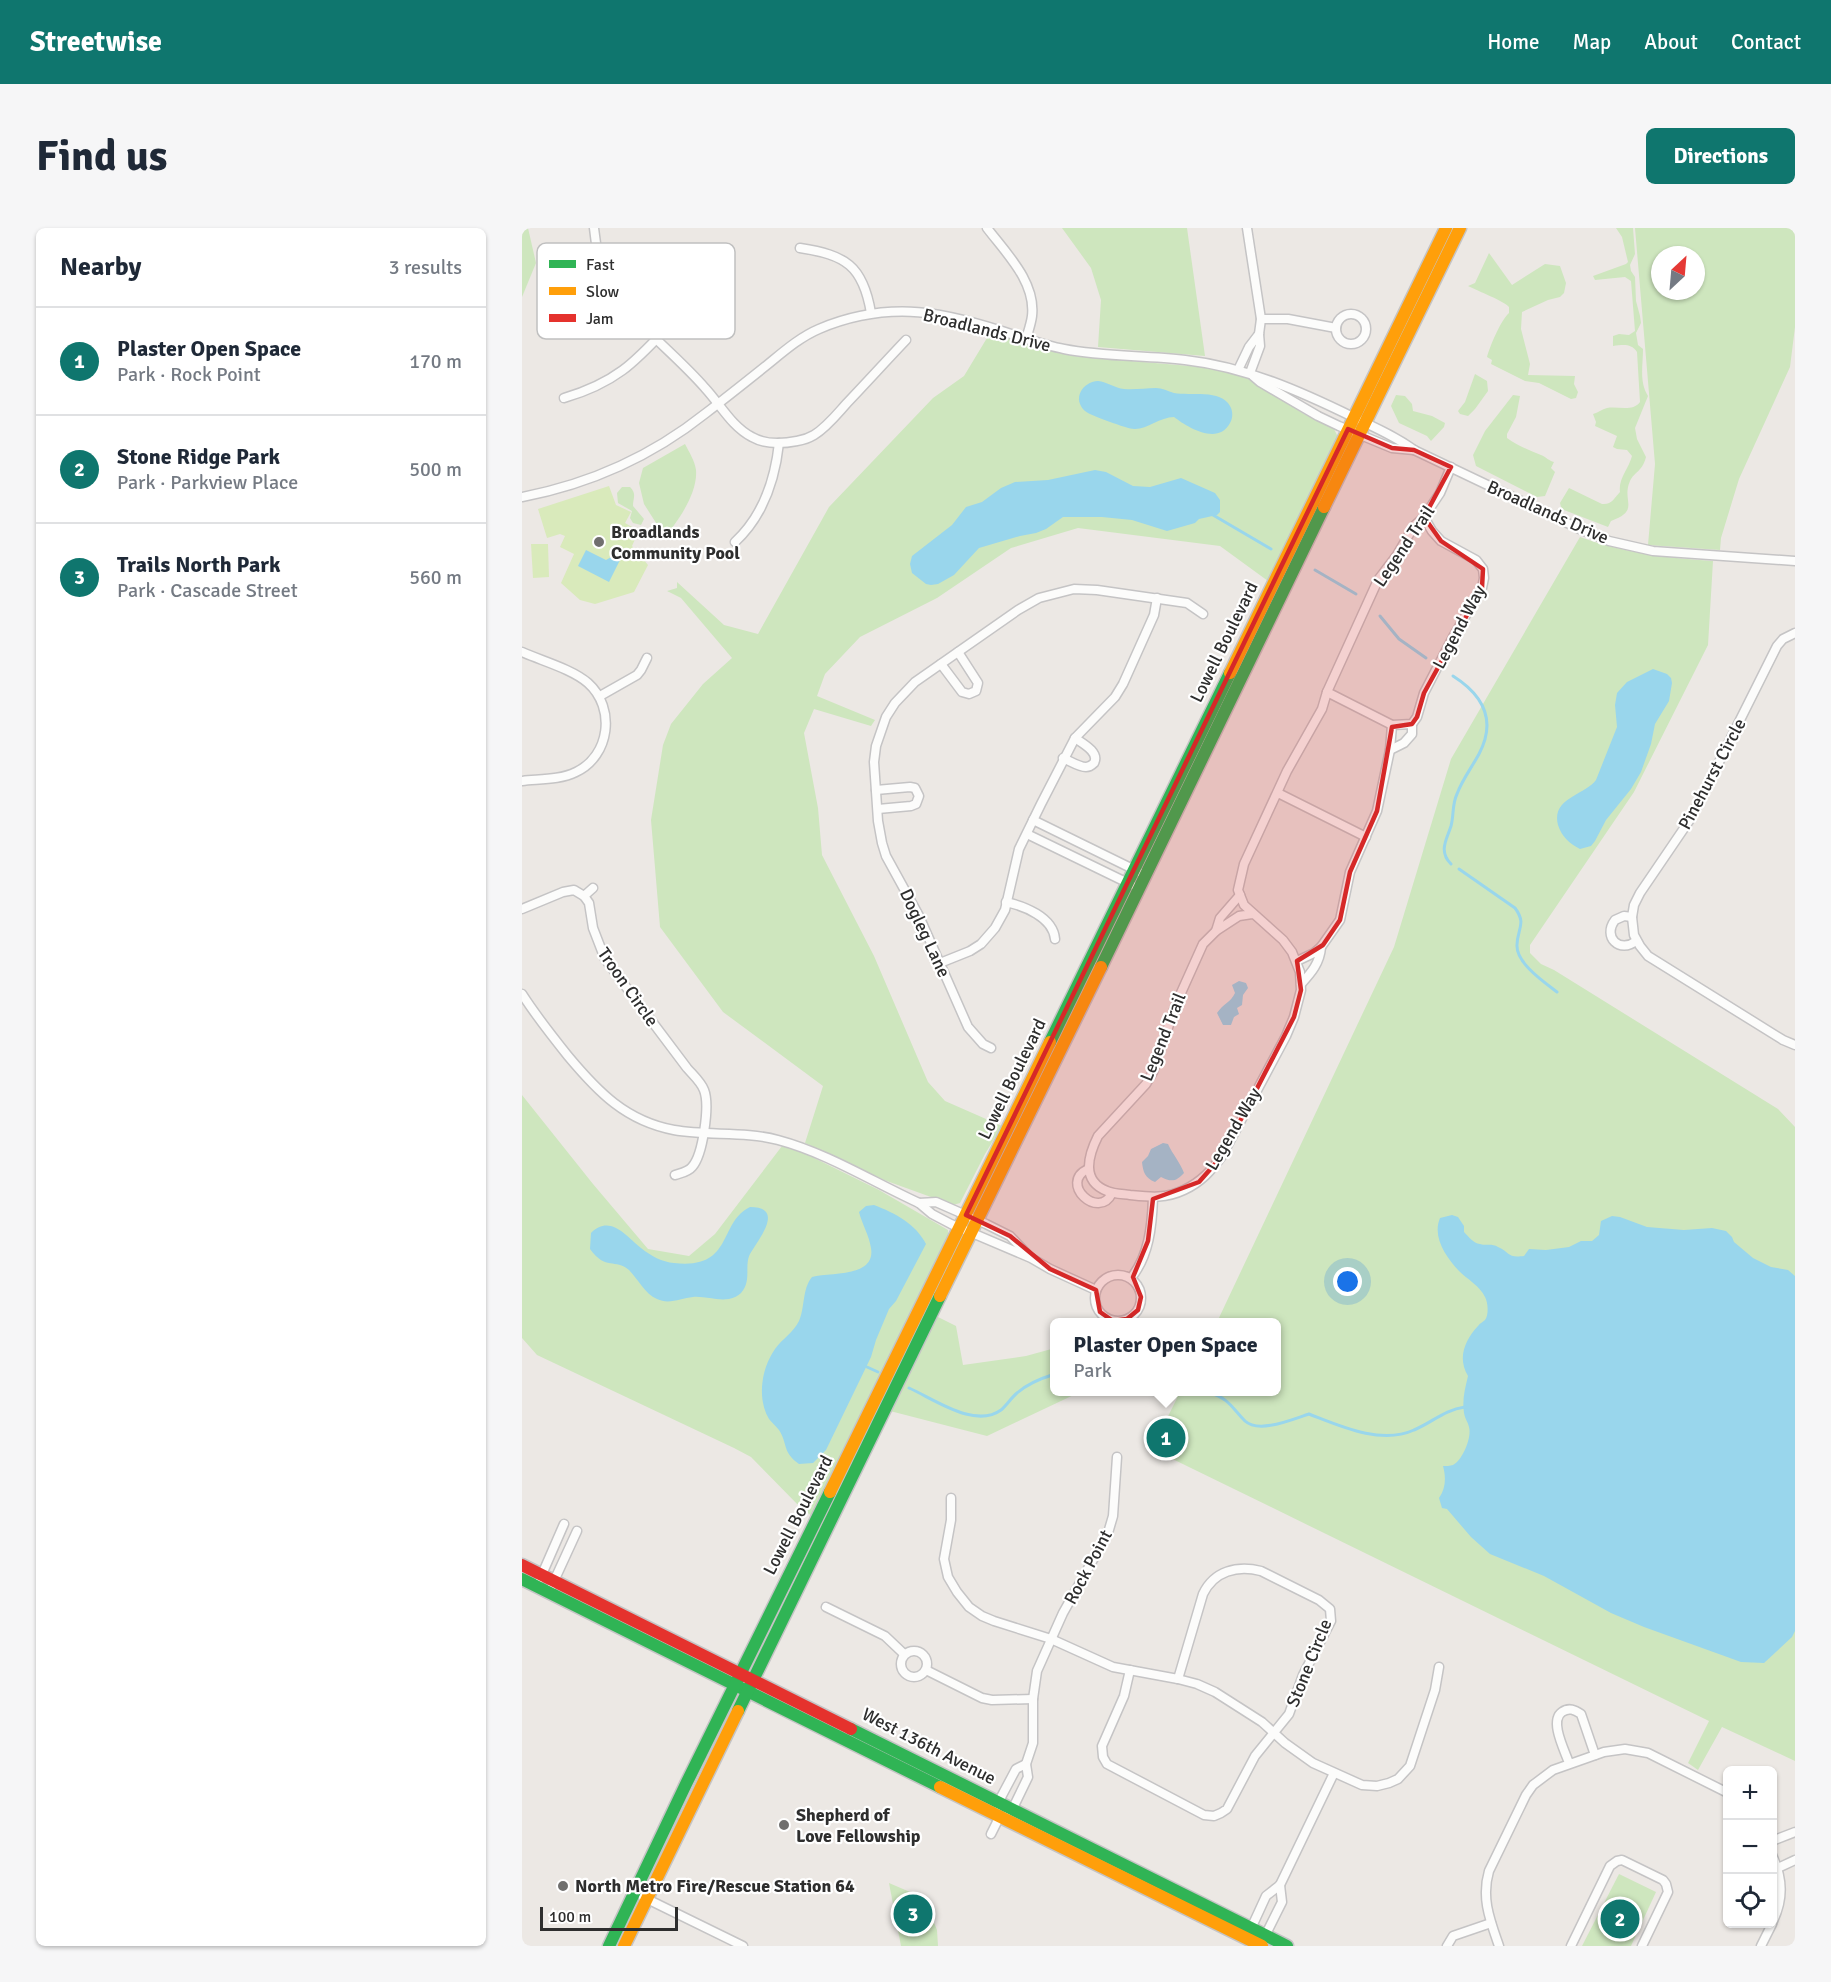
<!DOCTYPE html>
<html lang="en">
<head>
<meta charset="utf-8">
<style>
  :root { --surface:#fff; --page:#f6f6f7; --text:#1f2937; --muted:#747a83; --line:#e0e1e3; --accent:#0f766e }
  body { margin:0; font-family:Signika,sans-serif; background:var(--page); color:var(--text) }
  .controls { position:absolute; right:18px; bottom:18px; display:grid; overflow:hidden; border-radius:9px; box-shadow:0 2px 4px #0004 }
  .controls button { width:54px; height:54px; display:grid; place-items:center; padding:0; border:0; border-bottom:2px solid var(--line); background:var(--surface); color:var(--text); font:30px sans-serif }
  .compass { position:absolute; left:1129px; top:18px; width:54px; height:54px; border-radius:50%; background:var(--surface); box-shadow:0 2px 4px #0004; rotate:26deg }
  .scale { position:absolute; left:18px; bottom:15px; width:138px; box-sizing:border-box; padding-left:6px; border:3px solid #2e2e2e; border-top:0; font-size:16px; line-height:21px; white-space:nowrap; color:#2e2e2e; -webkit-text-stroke:4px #fff; paint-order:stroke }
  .you { position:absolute; left:826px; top:1054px; width:21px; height:21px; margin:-15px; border:4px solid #fff; border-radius:50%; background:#1a73e8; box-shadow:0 0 0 9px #1a73e833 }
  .badge { display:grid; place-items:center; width:39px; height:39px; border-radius:50%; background:var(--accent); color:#fff; font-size:20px; font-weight:700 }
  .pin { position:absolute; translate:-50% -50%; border:3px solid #fff; box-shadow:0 2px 6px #0006 }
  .popup { position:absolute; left:528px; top:1090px; width:231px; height:78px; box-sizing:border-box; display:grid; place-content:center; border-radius:9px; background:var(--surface); filter:drop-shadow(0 2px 4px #0005); font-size:20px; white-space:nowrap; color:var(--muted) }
  .popup b { font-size:22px; color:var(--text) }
  .popup::after { content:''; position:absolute; left:50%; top:100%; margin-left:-12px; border:12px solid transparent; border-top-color:var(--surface) }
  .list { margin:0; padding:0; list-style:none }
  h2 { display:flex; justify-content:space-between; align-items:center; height:78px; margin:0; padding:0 24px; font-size:26px }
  h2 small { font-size:20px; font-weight:400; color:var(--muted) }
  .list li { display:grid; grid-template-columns:39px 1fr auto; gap:18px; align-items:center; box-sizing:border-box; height:108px; padding:0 24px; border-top:2px solid var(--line) }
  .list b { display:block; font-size:22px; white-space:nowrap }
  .list p { margin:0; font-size:20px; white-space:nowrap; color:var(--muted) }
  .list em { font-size:20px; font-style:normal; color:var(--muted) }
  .icon { flex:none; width:33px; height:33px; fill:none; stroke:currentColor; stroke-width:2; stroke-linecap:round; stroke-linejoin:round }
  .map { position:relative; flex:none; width:1273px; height:1718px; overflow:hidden; border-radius:9px }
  header { display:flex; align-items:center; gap:36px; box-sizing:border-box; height:84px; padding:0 30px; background:var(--accent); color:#fff }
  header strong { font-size:28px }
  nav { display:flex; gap:33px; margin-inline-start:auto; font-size:21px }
  .intro { display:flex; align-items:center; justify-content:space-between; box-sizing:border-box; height:144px; padding:0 36px }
  h1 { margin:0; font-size:42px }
  .button { padding:15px 27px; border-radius:9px; background:var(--accent); color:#fff; font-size:21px; font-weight:700 }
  main { display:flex; gap:36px; padding:0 36px }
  aside { flex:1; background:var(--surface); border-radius:9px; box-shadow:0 2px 4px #0004 }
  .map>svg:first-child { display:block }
</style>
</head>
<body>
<header>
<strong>Streetwise</strong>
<nav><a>Home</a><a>Map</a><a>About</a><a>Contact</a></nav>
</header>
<div class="intro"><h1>Find us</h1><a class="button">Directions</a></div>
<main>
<aside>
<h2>Nearby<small>3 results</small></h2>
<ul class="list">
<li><span class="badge">1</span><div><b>Plaster Open Space</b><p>Park · Rock Point</p></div><em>170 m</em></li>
<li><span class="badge">2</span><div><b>Stone Ridge Park</b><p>Park · Parkview Place</p></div><em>500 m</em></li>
<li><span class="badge">3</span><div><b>Trails North Park</b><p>Park · Cascade Street</p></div><em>560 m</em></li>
</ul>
</aside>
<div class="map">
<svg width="1273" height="1718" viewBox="0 0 1273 1718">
  <rect width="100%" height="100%" fill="#ece8e4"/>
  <g fill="#cee6be" fill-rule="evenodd">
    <polygon points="0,0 6,0 14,35 0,69"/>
    <polygon points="540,0 665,0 683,128 576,119 579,72 569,40"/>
    <path d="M1094,0h17l2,26 -5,11 1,6 4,6 1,24 4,15 1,7 -5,10 2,12 5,4c0,16 -4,33 5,47l-13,32 2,11 9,18c-4,15 -11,14 -16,24 -9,20 11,29 -19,40l-3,6 -44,-17 -3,-3 -1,-4 9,-15 33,16c10,1 12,-6 18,-12 -2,-13 9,-24 12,-36l-5,-6 -10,-1 -4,-2 4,-11 -22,-10 1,-4 -3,-8c5,-1 9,-5 14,-6 11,-2 26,4 33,-6l-3,-50c-6,-9 -14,-7 -24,-6v-10l6,-2 10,1 6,-4 -4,-50 -6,-4 -30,3 -2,-4 33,-12 2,-2 -6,-25z"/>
    <path d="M1113,0h160v99l-5,40 -51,112 -18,59 -1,12 -72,-5 7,-81zM1138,27h36v36h-36z"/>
    <path d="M967,25l23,32 33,-21 15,2 6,17 -2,10 -4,4 -12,3 -26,12 -1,17 9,35 -2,11 47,1 -1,8 4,8 -2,6 -5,1 -32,-16 -14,-2 -34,-17 1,-4 -5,-3c3,-11 14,-37 22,-44v-6c-5,-6 -31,-16 -41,-21l7,-3z"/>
    <polygon points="468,105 551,128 691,140 712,145 725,150 782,186 812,201 816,209 746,353 698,318 556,300 489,320 415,370 338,409 303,446 295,468 353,492 349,498 292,481 282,505 296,580 300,627 352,728 406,854 423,873 480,898 463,926 438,975 431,977 362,952 283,915 301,858 201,784 138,699 129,592 141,517 149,496 181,456 210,430 159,370 145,363 155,360 155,354 202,397 236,406 307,279 411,170 442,148"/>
    <polygon points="953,146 965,153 966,163 953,181 946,188 938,186 936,183 943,174"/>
    <polygon points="874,167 883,168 890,176 891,183 910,188 923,195 922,199 909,213 905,208 877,195 869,178"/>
    <path d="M991,167l7,1 -4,21 -9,17v4c11,8 22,12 34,17 5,2 8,6 13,7l-3,6 4,4 -10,24 -8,1 -61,-31 -3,-11 12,-24z"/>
    <path d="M163,216c4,8 10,17 11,26 2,23 -18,51 -31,67l-21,-33 -5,-21 4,-15z"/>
    <path d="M100,259h8c7,7 3,11 3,19l11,13 -3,6 -8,-2 -3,-5 2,-7 -14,-8 -1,-10z"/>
    <path d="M1058,309c43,16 87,21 133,24l-5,84 -74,147 -104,153v8l11,11 13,6 224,139 17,18v634l-73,-34 -24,43 -10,-7 21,-42 -557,-272 25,-51 -30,-6h130v-70h-60l177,-375 57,-188z"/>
    <polygon points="0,867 71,956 126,1021 167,1028 193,1006 260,918 282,925 357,962 426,1002 427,1010 291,1289 278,1279 229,1229 212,1220 15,1127 0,1110"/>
    <polygon points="416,1089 434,1098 441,1137 504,1128 533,1120 533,1164 558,1164 465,1208 368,1183 413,1093"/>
    <polygon points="1097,1646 1134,1664 1109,1718 1060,1718"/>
    <polygon points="367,1655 402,1670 415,1702 416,1718 379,1718"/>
  </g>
  <g fill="#d9eabb">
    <polygon points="87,258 94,277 109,284 103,295 110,299 107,305 114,309 110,318 126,337 112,364 73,376 58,372 39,355 52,326 38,319 43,308 38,306 25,310 16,281"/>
    <polygon points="9,316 26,316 27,349 11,350"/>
  </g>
  <g fill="#99d6ec">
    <path d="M576,153c9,1 17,7 26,8 11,1 21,-1 32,-1 6,0 12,3 18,5 16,3 47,-4 56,13 3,5 3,12 0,17 -12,23 -43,4 -56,-6 -14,0 -28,13 -40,12 -6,0 -45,-14 -49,-18 -13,-12 -3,-29 13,-30z"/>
    <polygon points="573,242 584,244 611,258 628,259 659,250 693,265 698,272 698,284 695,287 677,291 673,295 645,303 610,292 580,289 541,289 524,301 514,305 498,308 457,320 432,347 416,356 409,357 404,356 390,345 388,336 390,328 430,297 444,279 460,274 479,260 493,254 526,252"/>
    <polygon points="64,322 84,332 91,328 98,332 87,354 56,338"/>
    <path d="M1131,441l14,5 4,4 1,5 -3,18 -14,23 -4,20 -10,28 -10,17 -25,31 -11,21 -4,5 -11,3c-11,-6 -18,-12 -22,-24 -7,-27 27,-30 38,-45l21,-53 -2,-22 2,-12 10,-11z"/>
    <path d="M717,753l7,2 2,5 -5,7 -1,10 -5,3 2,6 -5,3 -3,8h-8l-6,-12c6,-9 14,-11 18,-20l-3,-8z"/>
    <path d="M641,915l5,1c5,11 12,18 16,29 -8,9 -13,9 -23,4l-6,5c-10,-4 -12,-10 -13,-20l6,-6 3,-7z"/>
    <path d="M352,977c21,8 42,19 52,39l-30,57 -7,8 -13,31 -5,17 -45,93 -13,13 -14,1c-17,-12 -11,-20 -20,-34 -3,-4 -7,-7 -10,-11 -12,-20 -8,-50 6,-70 7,-10 18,-16 24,-28 6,-13 3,-32 13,-44 18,-5 64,1 59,-29 -2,-13 -9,-24 -12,-36l7,-6z"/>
    <path d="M228,979c36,0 8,33 0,47 -6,12 2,27 -9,39 -3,3 -7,5 -12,6 -12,2 -24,-3 -36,-2 -12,1 -24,8 -36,2 -12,-5 -19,-20 -28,-29 -14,-12 -23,1 -39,-21l1,-16c19,-19 35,3 50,15 10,8 21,14 33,15 60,7 44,-41 76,-56z"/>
    <path d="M930,987l6,2 6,9v6c5,5 9,11 16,12 6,2 12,-1 18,3 13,6 9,11 26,9l5,-7 17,1 23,-3 12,-6h11l7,-6 2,-14 11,-5 8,1 27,10 37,3 28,-2 14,3 6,6 2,5 19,16 18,9 17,3 7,6v355l-3,6 -28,26 -23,-1 -97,-35 -33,-14 -67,-37 -54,-22 -19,-17 -24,-28 -5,-1 -3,-10c7,-10 7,-21 4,-32 3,0 7,0 10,-1 10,-5 19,-28 16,-38 -1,-5 -4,-8 -5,-14 -2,-14 1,-24 4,-37 -11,-18 -3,-36 10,-50 2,-3 5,-4 7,-6 4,-5 3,-18 0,-23 -5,-11 -18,-18 -26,-26 -13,-14 -27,-34 -19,-53z"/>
  </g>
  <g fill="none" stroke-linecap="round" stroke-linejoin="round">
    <g stroke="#99d6ec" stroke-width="3">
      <polyline points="691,287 749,321"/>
      <polyline points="793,342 834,366"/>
      <polyline points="858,388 877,411 904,430"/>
      <path d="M929,636c-13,-13 -4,-25 0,-38 3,-11 1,-22 6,-32 5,-14 15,-27 22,-40 18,-34 4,-59 -26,-78"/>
      <path d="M937,641l56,39c12,16 2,21 2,37 -1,18 27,37 40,47"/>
      <polyline points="345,1139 356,1144"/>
      <path d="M387,1160c25,11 66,41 92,22 6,-5 10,-12 16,-17 10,-9 25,-15 38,-19"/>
      <path d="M686,1164c22,7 23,15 37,29 14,13 48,-2 64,-7 31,12 72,31 105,16 19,-8 30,-20 51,-23"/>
    </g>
    <g stroke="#c5c4c5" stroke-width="11">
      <g id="street">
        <path d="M72,0c6,77 66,108 111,160 15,16 27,39 47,49 14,8 30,7 45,4 6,-1 12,-3 17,-6 13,-8 23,-21 33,-32 20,-21 39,-42 59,-63"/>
        <path d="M465,0c19,25 49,54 45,88 -1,8 -4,16 -6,23"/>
        <polyline points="725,0 739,91 737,106 738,118 728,145"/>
        <path d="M278,20c45,7 63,17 71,65"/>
        <circle cx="829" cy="101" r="15"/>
        <polyline points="739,91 766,91 814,100"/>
        <polyline points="716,142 727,119 737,106"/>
        <polyline points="731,148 738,154 796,188 817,198 870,220 892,222"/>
        <path d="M42,170c61,-18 77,-44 119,-87"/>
        <path d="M0,269c68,-13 130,-41 184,-84 21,-16 41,-32 61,-48 16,-13 33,-28 52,-36 71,-30 128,-17 198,7 16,5 31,10 47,13 40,8 81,6 121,11 61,7 115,31 170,58 21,10 40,18 59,32l170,81 25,10 44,10 142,10"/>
        <path d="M213,314c28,-26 40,-62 44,-99"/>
        <polyline points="1273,405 1261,411 1255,418 1169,590 1118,665 1112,677 1110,689 1112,707 1118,718 1126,728 1261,812 1273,817"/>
        <path d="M0,424c20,9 50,17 66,31 28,25 22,73 -12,89 -16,8 -37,7 -54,9"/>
        <polyline points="419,436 440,464 447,466 454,463 456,455 436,424"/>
        <polyline points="805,464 870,497 890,496 895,489 902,465 931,409 960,360 962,350 961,341 954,332 919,313 910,303 902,289"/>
        <polyline points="78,468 115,447 119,442 125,430"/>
        <polyline points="868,522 882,515 890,506 890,496"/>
        <path d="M541,530c7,3 16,9 23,9 3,0 6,-2 8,-4 6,-11 -12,-20 -19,-25"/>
        <polyline points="354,562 388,559 393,560 397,568 394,576 389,578 356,581"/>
        <polyline points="756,565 844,609"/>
        <polyline points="511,592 617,644"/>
        <polyline points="505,606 610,657"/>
        <polyline points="62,668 71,660"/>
        <path d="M484,674c18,4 47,15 49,37"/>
        <path d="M0,681l41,-17 11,-2 10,6 5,7 4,25 12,31 82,109c6,7 14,14 17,22 6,15 -1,65 -12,77 -4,5 -11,6 -17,8"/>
        <path d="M730,686l-13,2 -23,15 -13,13 -27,60 -23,68 -7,12 -48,52c-10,20 -17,45 9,55 7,3 16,3 23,4 20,2 35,4 54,-5 17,-8 27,-19 38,-34l64,-120 8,-19 7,-27 -1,-18 -8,-20 -9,-12 -39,-35 -6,-15 6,-26 43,-93 35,-62 5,-17 51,-112 19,-25 17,-29 10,-9 16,-24 11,-26"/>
        <path d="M1110,689l-8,-1 -9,4c-13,17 5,34 21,21"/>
        <polyline points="694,703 698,690 718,667"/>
        <polyline points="799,719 818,692 828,644 855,583 868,522 870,497"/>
        <path d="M775,733l17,-8 7,-6c-1,16 -10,26 -20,37"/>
        <polyline points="418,735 448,723 459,716 473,700 483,682 497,621 519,576 553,510 593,469 601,456 632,387 635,370"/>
        <path d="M0,766c14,22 30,42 46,62 30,36 58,65 106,74 34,6 71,1 104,10 49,13 95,42 141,63l13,11 19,10 80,34 19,11 46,21"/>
        <polyline points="469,820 461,816 446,799 397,688 364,628 360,615 356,593 352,534 354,518 364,489 373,475 393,454 496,382 517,370 552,361 575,362 665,375 681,386"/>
        <path d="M566,941c-30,14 11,52 24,24"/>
        <polyline points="397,975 414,974 464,996 488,1008 505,1026"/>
        <circle cx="596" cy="1070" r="23"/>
        <path d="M609,1050c18,-22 21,-52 22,-80"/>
        <polyline points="429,1270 429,1292 422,1331 426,1349 435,1364 447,1379 460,1388 472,1393 529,1411 591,1439 656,1451 675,1456 693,1464 740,1494 763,1515 791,1535 840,1557 855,1558 867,1555 876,1551 888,1538 913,1462 917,1439"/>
        <polyline points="18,1351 42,1296"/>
        <polyline points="27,1364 55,1303"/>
        <polyline points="304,1379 363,1408 382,1426"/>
        <circle cx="392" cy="1436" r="13"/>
        <polyline points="404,1442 460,1470 470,1472 511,1471"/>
        <path d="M608,1442l-6,26 -22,50 1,11 4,7 97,51 10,1 7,-3 6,-4 28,-53 34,-42 14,-39 28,-54 -1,-12 -11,-9 -58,-29c-24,-6 -47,0 -58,23l-25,85"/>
        <path d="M1047,1535c-4,-12 -20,-42 -7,-51 7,-5 13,-2 19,2l14,41"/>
        <polyline points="477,1578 477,1573 494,1541 504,1536"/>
        <polyline points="486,1583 491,1580 506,1549 504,1536 511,1515 511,1471 515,1443 541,1385 586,1305 591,1288 595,1229"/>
        <polyline points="469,1606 478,1588"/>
        <polyline points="1250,1613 1273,1604"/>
        <path d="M1250,1627c11,24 12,44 0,68"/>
        <polyline points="1256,1640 1273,1632"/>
        <polyline points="121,1669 221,1718"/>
        <polyline points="727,1705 744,1668 758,1657 812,1545"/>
        <polyline points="741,1712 760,1674 758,1657"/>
        <polyline points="925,1718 931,1708 969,1695"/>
        <path d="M977,1718c-9,-26 -18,-48 -10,-75l37,-76 7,-10 20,-15 51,-18 21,-3 23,4 80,40"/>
        <polyline points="1049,1718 1088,1638 1095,1633 1100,1632 1141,1652 1144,1656 1146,1664 1120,1718"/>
        <polyline points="1239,1718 1250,1696"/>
      </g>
    </g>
    <g stroke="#c5c4c5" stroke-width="15">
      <g id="fast">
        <polyline points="579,739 802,279"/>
        <polyline points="528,814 708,445"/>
        <polyline points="0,1351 418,1559"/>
        <polyline points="216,1483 418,1068"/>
        <polyline points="329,1501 765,1718"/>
        <polyline points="87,1718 164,1556 308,1264"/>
      </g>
    </g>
    <g stroke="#c5c4c5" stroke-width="15">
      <g id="slow">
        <polyline points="802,279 938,0"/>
        <polyline points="708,445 924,0"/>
        <polyline points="418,1068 579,739"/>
        <polyline points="308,1264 528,814"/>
        <polyline points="418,1559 740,1718"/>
        <polyline points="102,1718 216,1483"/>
      </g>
    </g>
    <g stroke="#c5c4c5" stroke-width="15">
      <polyline id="jam" points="0,1337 329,1501"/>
    </g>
    <use href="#street" stroke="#fcfcfb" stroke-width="8"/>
    <use href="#fast" stroke="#30b455" stroke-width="12"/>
    <use href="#slow" stroke="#ff9f0a" stroke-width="12"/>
    <use href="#jam" stroke="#e5322d" stroke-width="12"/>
  </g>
  <path fill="#d62828" fill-opacity="0.2" stroke="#d62828" stroke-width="4.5" stroke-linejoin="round" d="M826,201l44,19 22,2 37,17 -27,50 17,24 42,28 -1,19 -58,105 -7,24 -5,7 -20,3 -15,84 -27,61 -10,48 -17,25 -26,16 4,29 -7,27 -72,139 -23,26 -46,17 -5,42 -15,36 8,20 -3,13 -11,9 -14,2 -13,-9 -4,-22 -46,-21 -40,-33 -44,-21z"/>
  <g fill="#706f6e" stroke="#fff" stroke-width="2">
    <circle cx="77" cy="314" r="6"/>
    <circle cx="262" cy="1597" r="6"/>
    <circle cx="41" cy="1658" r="6"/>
  </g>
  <g text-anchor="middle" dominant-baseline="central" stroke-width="4.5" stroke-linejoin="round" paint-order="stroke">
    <g font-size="18" fill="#2e2e2e" stroke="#fff">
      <text transform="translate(465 102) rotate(14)">Broadlands Drive</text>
      <text transform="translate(1026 284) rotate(24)">Broadlands Drive</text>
      <text transform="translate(882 318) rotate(-56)">Legend Trail</text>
      <text transform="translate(937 399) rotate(-62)">Legend Way</text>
      <text transform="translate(702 414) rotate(-64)">Lowell Boulevard</text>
      <text transform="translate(1190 546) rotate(-62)">Pinehurst Circle</text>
      <text transform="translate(403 705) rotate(65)">Dogleg Lane</text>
      <text transform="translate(106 759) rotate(55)">Troon Circle</text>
      <text transform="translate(641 809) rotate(-68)">Legend Trail</text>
      <text transform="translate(490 851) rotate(-64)">Lowell Boulevard</text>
      <text transform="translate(711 901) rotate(-60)">Legend Way</text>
      <text transform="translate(276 1287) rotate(-63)">Lowell Boulevard</text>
      <text transform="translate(566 1339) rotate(-62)">Rock Point</text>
      <text transform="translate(787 1435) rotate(-68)">Stone Circle</text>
      <text transform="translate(407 1518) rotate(27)">West 136th Avenue</text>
    </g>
    <g font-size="18" font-weight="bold" fill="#2e2e2e" stroke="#fff" text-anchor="start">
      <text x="89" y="304">Broadlands<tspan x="89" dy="21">Community Pool</tspan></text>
      <text x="274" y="1587">Shepherd of<tspan x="274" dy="21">Love Fellowship</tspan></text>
      <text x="53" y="1658">North Metro Fire/Rescue Station 64</text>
    </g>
  </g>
  <rect x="15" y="15" width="198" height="96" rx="9" fill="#fff" stroke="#c0c0c0" stroke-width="1.5"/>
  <rect x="27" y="32" width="27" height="8" fill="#30b455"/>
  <rect x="27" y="59" width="27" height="8" fill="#ff9f0a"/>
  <rect x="27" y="86" width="27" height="8" fill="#e5322d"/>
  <g font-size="16" fill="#2e2e2e">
    <text x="64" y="42">Fast</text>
    <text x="64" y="69">Slow</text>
    <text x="64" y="96">Jam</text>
  </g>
</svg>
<div class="controls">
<button>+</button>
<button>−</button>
<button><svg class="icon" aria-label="locate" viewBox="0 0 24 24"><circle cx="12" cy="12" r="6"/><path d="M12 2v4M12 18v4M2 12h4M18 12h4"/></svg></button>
</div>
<svg class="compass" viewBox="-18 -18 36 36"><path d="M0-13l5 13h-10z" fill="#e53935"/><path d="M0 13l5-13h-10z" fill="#747a83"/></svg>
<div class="scale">100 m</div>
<div class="you"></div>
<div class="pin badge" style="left:644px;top:1210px">1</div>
<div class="popup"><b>Plaster Open Space</b>Park</div>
<div class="pin badge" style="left:1098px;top:1691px">2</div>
<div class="pin badge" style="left:391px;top:1686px">3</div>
</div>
</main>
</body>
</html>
